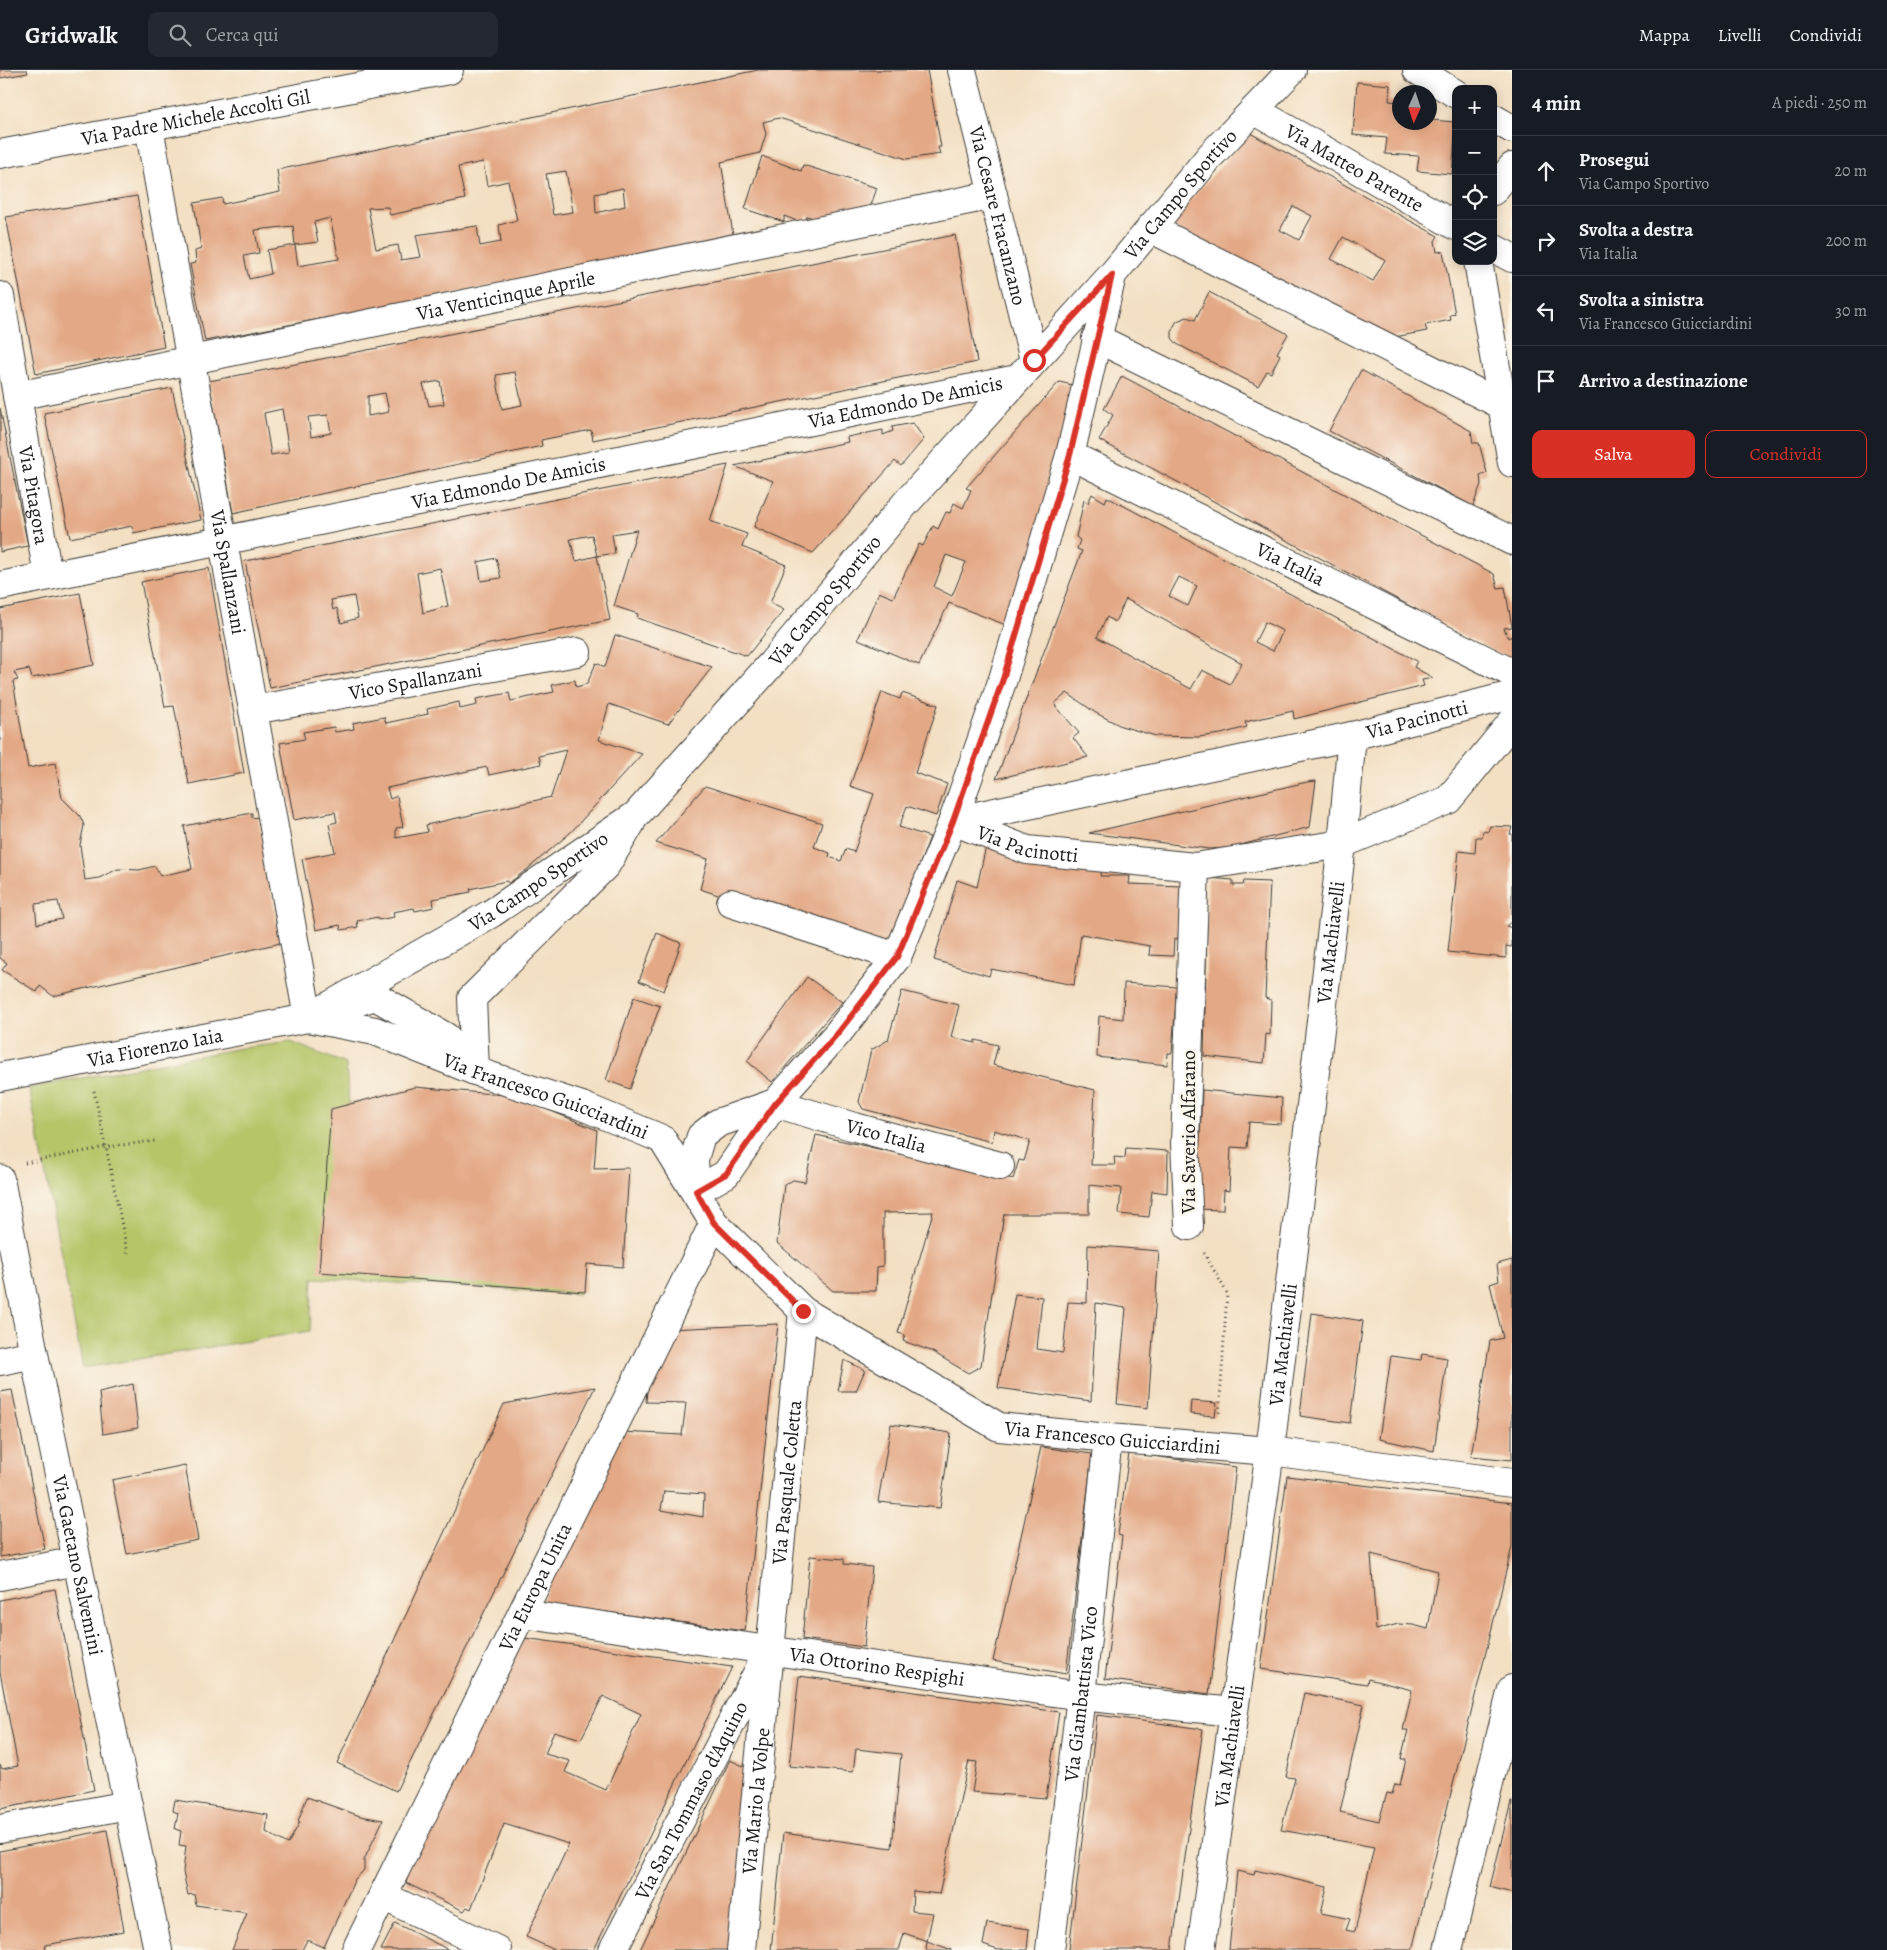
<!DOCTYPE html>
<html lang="it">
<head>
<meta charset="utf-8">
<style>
  :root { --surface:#171b24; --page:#242831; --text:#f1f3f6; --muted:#9ea1a6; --line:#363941; --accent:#d93025 }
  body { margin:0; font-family:Alegreya,serif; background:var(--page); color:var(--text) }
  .controls { position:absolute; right:15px; top:15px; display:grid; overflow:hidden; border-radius:10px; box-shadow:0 2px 12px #0003 }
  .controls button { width:45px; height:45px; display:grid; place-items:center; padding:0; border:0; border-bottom:1px solid var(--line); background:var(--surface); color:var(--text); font:25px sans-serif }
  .compass { position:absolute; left:1392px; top:15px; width:45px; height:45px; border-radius:50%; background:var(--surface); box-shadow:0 2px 12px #0003; rotate:183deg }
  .stop { position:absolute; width:15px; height:15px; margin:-11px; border:4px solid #d93025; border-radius:50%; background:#fff }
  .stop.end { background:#d93025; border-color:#fff; box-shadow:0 1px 5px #0008 }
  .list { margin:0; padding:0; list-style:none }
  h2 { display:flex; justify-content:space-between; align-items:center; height:65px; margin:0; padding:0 20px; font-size:21px }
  h2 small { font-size:16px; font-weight:400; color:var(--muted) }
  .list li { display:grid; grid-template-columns:32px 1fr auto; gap:15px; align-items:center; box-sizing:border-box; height:70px; padding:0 20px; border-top:1px solid var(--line) }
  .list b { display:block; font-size:19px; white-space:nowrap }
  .list p { margin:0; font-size:16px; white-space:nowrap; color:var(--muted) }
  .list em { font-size:16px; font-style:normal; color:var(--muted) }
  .actions { display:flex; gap:10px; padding:15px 20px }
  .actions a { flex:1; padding:11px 0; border:1px solid var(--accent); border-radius:10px; text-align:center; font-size:18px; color:var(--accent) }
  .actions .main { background:var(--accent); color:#fff }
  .icon { flex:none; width:28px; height:28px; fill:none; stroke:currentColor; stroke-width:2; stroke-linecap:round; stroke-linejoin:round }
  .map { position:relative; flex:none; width:1512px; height:1880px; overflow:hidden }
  header { display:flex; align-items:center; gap:30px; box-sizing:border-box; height:70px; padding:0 25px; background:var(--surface); border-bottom:1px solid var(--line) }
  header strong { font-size:24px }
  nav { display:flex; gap:28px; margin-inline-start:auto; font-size:18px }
  .search { width:350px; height:45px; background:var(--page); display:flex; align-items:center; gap:12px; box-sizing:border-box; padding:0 18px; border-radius:10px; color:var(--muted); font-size:19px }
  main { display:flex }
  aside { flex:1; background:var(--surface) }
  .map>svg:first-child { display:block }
</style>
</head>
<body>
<header>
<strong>Gridwalk</strong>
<div class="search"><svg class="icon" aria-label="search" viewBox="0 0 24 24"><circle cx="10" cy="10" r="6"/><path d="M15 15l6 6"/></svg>Cerca qui</div>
<nav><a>Mappa</a><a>Livelli</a><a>Condividi</a></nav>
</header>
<main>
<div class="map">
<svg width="1512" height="1880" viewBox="0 0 1512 1880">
  <rect width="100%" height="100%" fill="#fbf7ec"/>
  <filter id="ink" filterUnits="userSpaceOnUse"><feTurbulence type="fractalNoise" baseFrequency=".02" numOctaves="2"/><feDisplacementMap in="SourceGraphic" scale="10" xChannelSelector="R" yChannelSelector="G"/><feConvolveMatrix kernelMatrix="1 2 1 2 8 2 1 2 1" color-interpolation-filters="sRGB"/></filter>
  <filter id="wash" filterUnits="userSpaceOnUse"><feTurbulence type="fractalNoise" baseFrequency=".0096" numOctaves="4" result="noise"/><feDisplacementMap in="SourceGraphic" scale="20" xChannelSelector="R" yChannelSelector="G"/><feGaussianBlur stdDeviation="1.12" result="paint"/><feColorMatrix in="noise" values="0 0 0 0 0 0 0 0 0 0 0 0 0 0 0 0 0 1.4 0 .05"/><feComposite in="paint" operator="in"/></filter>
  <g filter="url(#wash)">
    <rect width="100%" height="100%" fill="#f3dfc2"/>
    <polygon fill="#b5c568" stroke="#687042" points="291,972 346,994 349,1033 442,1022 591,1060 579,1224 313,1208 310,1261 83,1298 29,1018 235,979"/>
    <g id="blocks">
      <g fill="#e3a885" fill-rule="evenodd">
        <polygon points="0,0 27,0 28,3 0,8"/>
        <path d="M758,0h169l14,77h-3l2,7 -33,5 -128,-41 -16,4 3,12 -6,19 -39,9 13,78 -529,101 -15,-77 6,-1 -1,-12 6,-2 -7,-46 28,-5 1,6 57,-12 -3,-22zM483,92l4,24 21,-5 9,39 -18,5 2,17 -21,4 -3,-20 -61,9 5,22 -20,3 -3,-15 -22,4 -8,-41 20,-1 2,8 75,-16 -7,-32zM566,101l7,41 -20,3 -7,-41zM623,118l2,18 -29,7 -1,-19zM330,148l9,41 -41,7 -3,-21 23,-3 -4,-20zM293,156l2,19 -28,5 4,24 -22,5 -5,-23 15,-3 -4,-23z"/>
        <polygon points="1357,12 1390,15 1389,31 1400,32 1400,52 1430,52 1430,50 1456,52 1452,104 1417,101 1419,86 1385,84 1387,68 1353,65"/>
        <path d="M1250,63l188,103 -3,5 2,11 6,-1 12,63 -5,1 1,5 -26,5 2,6 -38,7 -220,-114zM1293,136l19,10 -13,24 -19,-10zM1343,167l42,23 -12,21 -42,-22z"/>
        <polygon points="762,86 801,101 803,95 877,118 867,146 828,153 807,146 805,154 784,146 784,152 745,139"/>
        <polygon points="137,126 164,277 36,304 6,147"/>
        <path d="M955,165l22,127 -384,78 -2,-10 -50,10 1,6 -309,67 -24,-132zM515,302l7,33 -20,4 -6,-34zM440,311l4,23 -15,2 -6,-22zM385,323l4,19 -21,4v-20zM282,339l7,43 -18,3 -7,-42zM328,345l3,18 -20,4 -3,-20z"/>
        <polygon points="1209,222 1288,264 1277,283 1280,285 1271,303 1267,301 1258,316 1177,274 1172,268 1172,260 1175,254 1177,251 1187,247 1195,250"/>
        <polygon points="1361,300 1471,361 1473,373 1479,373 1487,403 1480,406 1481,414 1473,436 1329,361"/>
        <polygon points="1122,306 1494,504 1498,518 1505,517 1512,557 1504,558 1508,568 1512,566 1512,588 1496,582 1099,370 1113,345 1104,339"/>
        <path d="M1059,312l14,3 -28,131 -39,109 -57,-22 -30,62 -61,-26 21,-47 14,6 26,-54 4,2 10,-20 5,3 8,-17 4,1 4,-10 9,5 8,-18 -5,-2zM946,485l20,7 -14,34 -18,-9z"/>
        <polygon points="172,318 201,450 133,463 132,456 70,468 44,343"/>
        <polygon points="0,338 28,476 0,482"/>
        <polygon points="913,353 924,369 901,396 895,391 813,483 754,457 773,411 734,396 848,372 847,367 883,360 883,365 893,361 892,357"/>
        <path d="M728,395l-18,56 37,13 -5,13 44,18 -16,38 14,7 -37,46 -110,-38 1,-4 -24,-8 23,-76 -25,4 3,19 -18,3 13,64 -340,68 -25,-127zM592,465l5,21 -21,5 -6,-22zM496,488l5,20 -20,3 -3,-19zM440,498l8,38 -25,7 -6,-40zM354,526l4,22 -17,5 -4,-15 -4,2 -2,-10z"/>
        <path d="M1092,424l13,8 2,-5 310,164 -3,6 19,11 -11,2 2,6 -130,33 -1,-8 -48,11 2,5 -26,7 -23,3 -42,-1 -35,-10 -25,-13 -29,-20 -13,11 25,29 -6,5 15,19 -92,22 86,-228 -5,-2 3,-9 -4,-3 8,-37 4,3zM1179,507l18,9 -9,20 -19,-10zM1126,529l116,64 -12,21 -28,-14 -11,19 -94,-52 10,-20 8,5zM1265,552l18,9 -10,20 -18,-9z"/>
        <polygon points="209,498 244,703 189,714 174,636 165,637 141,512"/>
        <path d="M80,523l14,72 -62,13 -3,-9 -15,3 4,8 -5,1 15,87 27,-5 7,35 18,18 4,9 -4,20 5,35 14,-2 19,-9 21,1 16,-4 5,10 32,-7 -8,-43 68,-13v5l6,-1 22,126 -227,53 -13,-10 -3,6 -35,-22 5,-7 -7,-5v-349zM58,831l4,18 -25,5 -2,-20z"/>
        <path d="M615,565l97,32 -44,57 -59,-20 -10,36 43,14 -71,78 -42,36 -20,15 -3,-2 -36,8 1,3 -38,7 1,8 -19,4 -1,-3 -21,4 1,5 -16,3v-3l-21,4 1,6 -17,3 -1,-5 -24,5 -14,-71 33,-7 -6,-28 8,-2 -2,-10 -41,8 -14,-77 25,-4 -2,-7 31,-5 1,5 19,-3 -1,-6 31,-6 2,6 42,-9 -1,-5 32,-7 1,7 17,-4 -1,-6 33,-6 2,8 43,-9 -2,-7 23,-5 1,7 11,-3 9,-21 9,4zM566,680l-15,47 -125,28 2,7 -32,6v-10l7,-1 -6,-31 -7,3 -3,-11 100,-21 2,8 52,-11 -2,-8z"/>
        <polygon points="882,622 900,629 902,623 938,635 915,703 947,714 936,746 907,736 899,757 930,767 887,881 700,819 708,789 656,773 705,716 822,753 814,777 830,783 829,787 841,791 846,779 854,782 874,724 850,716"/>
        <polygon points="1316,711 1310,757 1229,778 1209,779 1089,763 1307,712"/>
        <polygon points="1490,756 1512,757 1510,764 1512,764 1512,851 1506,856 1512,858 1512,877 1506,876 1506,888 1448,882 1459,781 1475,783 1476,767 1482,767 1483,761 1488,762"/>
        <polygon points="986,776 1101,801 1100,806 1130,806 1129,814 1181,816 1178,869 1174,868 1173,886 1149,885 1150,876 1081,864 1074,915 991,899 989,906 934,890 957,810 977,817"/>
        <polygon points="1208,808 1233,810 1233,815 1243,815 1244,811 1270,812 1265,928 1271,930 1270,965 1266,964 1264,993 1204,986"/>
        <polygon points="657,863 681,873 664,921 639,911"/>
        <polygon points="807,907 842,932 772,1012 747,991"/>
        <polygon points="1124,913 1177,917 1172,983 1168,983 1167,995 1097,987 1099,946 1123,949"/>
        <polygon points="902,921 959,935 951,967 975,973 975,970 998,975 993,995 1095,1020 1091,1095 1115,1095 1114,1087 1125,1088 1126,1078 1168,1081 1167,1123 1152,1121 1149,1147 1119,1144 1121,1118 1089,1115 1089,1144 1004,1144 981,1296 968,1303 931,1281 903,1271 905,1265 898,1263 933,1142 883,1143 883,1196 877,1197 876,1221 833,1221 777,1173 784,1115 793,1110 805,1112 816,1065 1013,1109 1019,1090 1024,1091 1030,1071 994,1060 992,1072 863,1039 859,1032 871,980 888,970"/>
        <polygon points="634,927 660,936 630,1019 606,1010"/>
        <polygon points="415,1017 515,1026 597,1060 594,1099 629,1098 623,1197 587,1194 585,1222 319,1202 331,1039"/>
        <polygon points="1202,1020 1282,1028 1281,1054 1249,1052 1247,1078 1231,1077 1229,1121 1224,1120 1223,1140 1197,1139"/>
        <polygon points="1088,1175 1159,1181 1148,1338 1117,1334 1126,1238 1096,1233 1091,1331 998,1318 1015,1224 1042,1227 1037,1279 1063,1283 1068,1232 1087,1233"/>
        <polygon points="1512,1190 1512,1390 1471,1386 1490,1271 1503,1268 1490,1214 1499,1211 1497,1194"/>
        <polygon points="1312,1243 1363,1251 1350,1353 1300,1346"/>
        <path d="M778,1254l-33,307 -204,-28 80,-171 61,3 4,-32 -40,-1 2,-25 21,-48zM664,1421l40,3 -1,23 -42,-7z"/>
        <polygon points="1422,1284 1447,1288 1434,1381 1379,1369 1391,1286 1421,1290"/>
        <polygon points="844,1290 865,1300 856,1321 838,1321"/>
        <polygon points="133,1314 138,1358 103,1364 99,1322"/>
        <polygon points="595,1317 396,1721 337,1693 504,1334"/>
        <polygon points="12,1320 45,1479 0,1487 0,1322"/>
        <polygon points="1191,1331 1217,1333 1215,1346 1190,1344"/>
        <polygon points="891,1354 951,1363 940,1438 878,1432"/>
        <polygon points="1041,1377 1092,1384 1066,1604 993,1591"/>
        <polygon points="1129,1383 1236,1397 1209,1624 1105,1609 1122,1466 1118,1465"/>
        <polygon points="185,1395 198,1470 127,1484 112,1410"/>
        <path d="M1287,1406l225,27v44l-100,403h-183l8,-79 17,4 1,-5 72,17 -6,26 29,6 -4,11 9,2 19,-85 -93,-17 14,-52 -9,-1 18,-84 60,12 -24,107 39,9 8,-28 5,1 3,-10 5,1 6,-26h-5l7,-29h-5l9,-40 -44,-11 -1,5 -106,-15zM1371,1484l67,17 -10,58 -15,-4 -15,-1 -22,6z"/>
        <polygon points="810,1486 844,1489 844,1494 872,1497 864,1577 802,1569"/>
        <polygon points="55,1519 94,1720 0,1739 0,1695 2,1699 18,1696 0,1602 0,1530"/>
        <path d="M517,1567l215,30 -138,283h-39l-29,-13 43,-93 -65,-20 -33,85 -4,-2 -3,4 -58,-28 3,-9 -6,-2zM603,1626l38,18 -35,76 -41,-18 5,-11 -25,-7 9,-23 27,8z"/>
        <polygon points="799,1606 1059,1642 1046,1728 972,1722 977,1692 969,1691 939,1824 913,1821 912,1841 933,1843 927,1871 904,1863 899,1880 771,1880 783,1763 892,1778 901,1684 856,1679 853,1702 789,1696"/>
        <polygon points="1097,1645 1203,1659 1172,1880 1069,1880"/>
        <polygon points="730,1690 752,1700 734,1880 640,1880"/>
        <polygon points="307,1727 360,1746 383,1750 364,1790 364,1800 355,1809 324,1877 307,1870 302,1880 232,1880 247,1843 196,1835 194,1824 188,1825 183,1802 186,1776 179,1775 181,1761 175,1759 178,1743 173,1741 175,1730 268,1745 266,1762 288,1774 300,1752 298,1751"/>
        <polygon points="1511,1732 1512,1732 1512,1823 1490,1817"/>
        <polygon points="107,1760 124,1861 45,1875 46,1880 0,1880 0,1781"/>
        <polygon points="395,1853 449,1880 381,1880"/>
        <polygon points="987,1853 1029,1859 1027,1880 998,1880 983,1875"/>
        <polygon points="927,1871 952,1880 926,1880"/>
      </g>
    </g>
  </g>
  <g filter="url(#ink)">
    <use href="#blocks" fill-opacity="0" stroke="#3c3935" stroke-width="1"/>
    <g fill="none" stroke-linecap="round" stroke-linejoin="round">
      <g stroke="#3c3935" stroke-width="30">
        <g id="minor">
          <path id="s1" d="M962,0l72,290"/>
          <polyline points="1417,0 1456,24"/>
          <path id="s2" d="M1254,40l202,116"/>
          <polyline points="1493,48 1512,59"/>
          <path id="s3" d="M149,57l159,891"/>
          <path id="s4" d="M0,84l449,-84"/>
          <polyline points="1493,121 1512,97"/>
          <polyline points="1150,158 1504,336"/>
          <polyline points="1493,178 1512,188"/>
          <polyline points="1478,191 1512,393"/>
          <path id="s5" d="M0,226l48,280"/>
          <polyline points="1096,268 1512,471"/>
          <path id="s6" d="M17,326l976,-201"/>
          <path id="s7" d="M1070,385l442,218"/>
          <path id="s8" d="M0,516l1017,-207"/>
          <path id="s9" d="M253,640l324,-58"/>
          <path id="s10" d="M953,751l74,29 168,17 147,-23 106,-44 64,-78"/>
          <path id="s11" d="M953,751l399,-85 160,-41"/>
          <polyline points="731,833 897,887"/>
          <path id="s12" d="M308,948l184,-105 144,-98 136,-152 133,-159 207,-229 99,-120 81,-85"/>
          <path id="s13" d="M308,948l67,13 100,40 107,35 80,33 52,84 89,88 196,116 109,11 162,13 242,32"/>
          <polyline points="475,1001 472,928 606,795 631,753"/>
          <path id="s14" d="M0,1007l308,-59 67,-22 71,41 27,32"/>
          <polyline points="775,1033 718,1053 701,1066 694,1089 696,1121 726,1104 775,1033 838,963 897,887 953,751 1003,609 1070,385 1111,210"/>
          <path id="s15" d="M775,1033l76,23 149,40"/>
          <path id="s16" d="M0,1109l34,175 124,596"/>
          <polyline points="1189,1156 1185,1073 1195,797"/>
          <polyline points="0,1291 34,1284"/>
          <polyline points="0,1506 77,1491"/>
          <path id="s17" d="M522,1544l559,82 152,16"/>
          <polyline points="0,1759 128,1735"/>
          <polyline points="383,1826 497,1880"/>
          <path id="s18" d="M356,1880l358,-727"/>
          <path id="s19" d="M613,1880l149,-286"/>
          <path id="s20" d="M741,1880l62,-639"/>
          <path id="s21" d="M1050,1880l31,-254 27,-258"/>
          <path id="s22" d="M1201,1880l69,-499 72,-607 10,-108"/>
          <polyline points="1448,1880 1512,1619"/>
        </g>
      </g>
      <g stroke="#3c3935" stroke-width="3" stroke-dasharray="1 4" stroke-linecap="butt">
        <polyline points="94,1021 106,1077 155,1071"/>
        <polyline points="25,1093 106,1077 128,1185"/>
        <polyline points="1204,1183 1227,1223 1219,1346"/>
      </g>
      <use href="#minor" stroke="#fff" stroke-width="28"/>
    </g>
  </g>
  <g fill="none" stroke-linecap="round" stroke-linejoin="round" filter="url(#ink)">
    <polyline stroke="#d93025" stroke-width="6" points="803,1241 714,1153 696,1121 726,1104 775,1034 838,963 897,887 953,751 1003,609 1070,385 1112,205 1034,290"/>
  </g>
  <g text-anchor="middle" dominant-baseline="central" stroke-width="5" stroke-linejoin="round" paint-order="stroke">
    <g font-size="20" fill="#1c1c1c" stroke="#fbf7ec">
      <text stroke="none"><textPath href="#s4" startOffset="199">Via Padre Michele Accolti Gil</textPath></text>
      <text stroke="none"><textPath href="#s2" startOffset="116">Via Matteo Parente</textPath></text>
      <text stroke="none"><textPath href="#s12" startOffset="1212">Via Campo Sportivo</textPath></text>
      <text stroke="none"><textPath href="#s1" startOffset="150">Via Cesare Fracanzano</textPath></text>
      <text stroke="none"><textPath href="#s6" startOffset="499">Via Venticinque Aprile</textPath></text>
      <text stroke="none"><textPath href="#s8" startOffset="924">Via Edmondo De Amicis</textPath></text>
      <text stroke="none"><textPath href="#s8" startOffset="519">Via Edmondo De Amicis</textPath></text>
      <text stroke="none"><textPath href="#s5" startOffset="202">Via Pitagora</textPath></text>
      <text stroke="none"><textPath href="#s7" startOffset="246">Via Italia</textPath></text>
      <text stroke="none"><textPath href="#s3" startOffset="452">Via Spallanzani</textPath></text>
      <text stroke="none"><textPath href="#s12" startOffset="672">Via Campo Sportivo</textPath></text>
      <text stroke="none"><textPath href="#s9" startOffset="165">Vico Spallanzani</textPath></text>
      <text stroke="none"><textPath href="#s11" startOffset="475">Via Pacinotti</textPath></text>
      <text stroke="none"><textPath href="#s10" startOffset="79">Via Pacinotti</textPath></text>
      <text stroke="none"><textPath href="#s12" startOffset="268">Via Campo Sportivo</textPath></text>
      <text stroke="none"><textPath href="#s22" startOffset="1016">Via Machiavelli</textPath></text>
      <text stroke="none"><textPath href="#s14" startOffset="158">Via Fiorenzo Iaia</textPath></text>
      <text stroke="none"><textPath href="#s13" startOffset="251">Via Francesco Guicciardini</textPath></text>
      <text transform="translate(1188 1062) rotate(-90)">Via Saverio Alfarano</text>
      <text stroke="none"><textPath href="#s15" startOffset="116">Vico Italia</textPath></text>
      <text stroke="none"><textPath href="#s22" startOffset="611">Via Machiavelli</textPath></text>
      <text stroke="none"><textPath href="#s13" startOffset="941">Via Francesco Guicciardini</textPath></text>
      <text stroke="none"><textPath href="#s20" startOffset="470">Via Pasquale Coletta</textPath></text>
      <text stroke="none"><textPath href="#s16" startOffset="394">Via Gaetano Salvemini</textPath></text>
      <text stroke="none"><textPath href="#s18" startOffset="405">Via Europa Unita</textPath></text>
      <text stroke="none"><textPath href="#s17" startOffset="359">Via Ottorino Respighi</textPath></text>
      <text stroke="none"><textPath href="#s21" startOffset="258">Via Giambattista Vico</textPath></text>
      <text stroke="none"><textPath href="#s22" startOffset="206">Via Machiavelli</textPath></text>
      <text stroke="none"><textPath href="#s19" startOffset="169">Via San Tommaso d'Aquino</textPath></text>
      <text stroke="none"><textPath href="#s20" startOffset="150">Via Mario la Volpe</textPath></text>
    </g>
  </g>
</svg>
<div class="controls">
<button>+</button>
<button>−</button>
<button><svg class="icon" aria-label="locate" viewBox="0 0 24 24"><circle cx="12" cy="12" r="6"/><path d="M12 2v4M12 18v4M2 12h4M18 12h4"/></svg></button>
<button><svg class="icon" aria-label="layers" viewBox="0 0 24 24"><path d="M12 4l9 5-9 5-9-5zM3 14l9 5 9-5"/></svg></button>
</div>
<svg class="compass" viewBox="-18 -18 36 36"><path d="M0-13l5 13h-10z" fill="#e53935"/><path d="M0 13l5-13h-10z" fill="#9ea1a6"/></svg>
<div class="stop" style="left:1034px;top:290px"></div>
<div class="stop end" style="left:803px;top:1241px"></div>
</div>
<aside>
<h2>4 min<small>A piedi · 250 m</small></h2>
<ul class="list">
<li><svg class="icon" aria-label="ahead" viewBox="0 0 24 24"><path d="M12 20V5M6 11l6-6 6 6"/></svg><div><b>Prosegui</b><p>Via Campo Sportivo</p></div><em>20 m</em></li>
<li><svg class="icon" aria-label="right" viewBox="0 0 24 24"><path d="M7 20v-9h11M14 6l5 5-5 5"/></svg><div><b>Svolta a destra</b><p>Via Italia</p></div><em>200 m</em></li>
<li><svg class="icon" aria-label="left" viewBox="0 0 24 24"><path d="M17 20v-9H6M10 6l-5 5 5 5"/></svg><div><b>Svolta a sinistra</b><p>Via Francesco Guicciardini</p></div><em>30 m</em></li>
<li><svg class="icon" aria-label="arrive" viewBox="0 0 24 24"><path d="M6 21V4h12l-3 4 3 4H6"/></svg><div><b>Arrivo a destinazione</b></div></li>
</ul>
<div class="actions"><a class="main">Salva</a><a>Condividi</a></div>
</aside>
</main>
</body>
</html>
